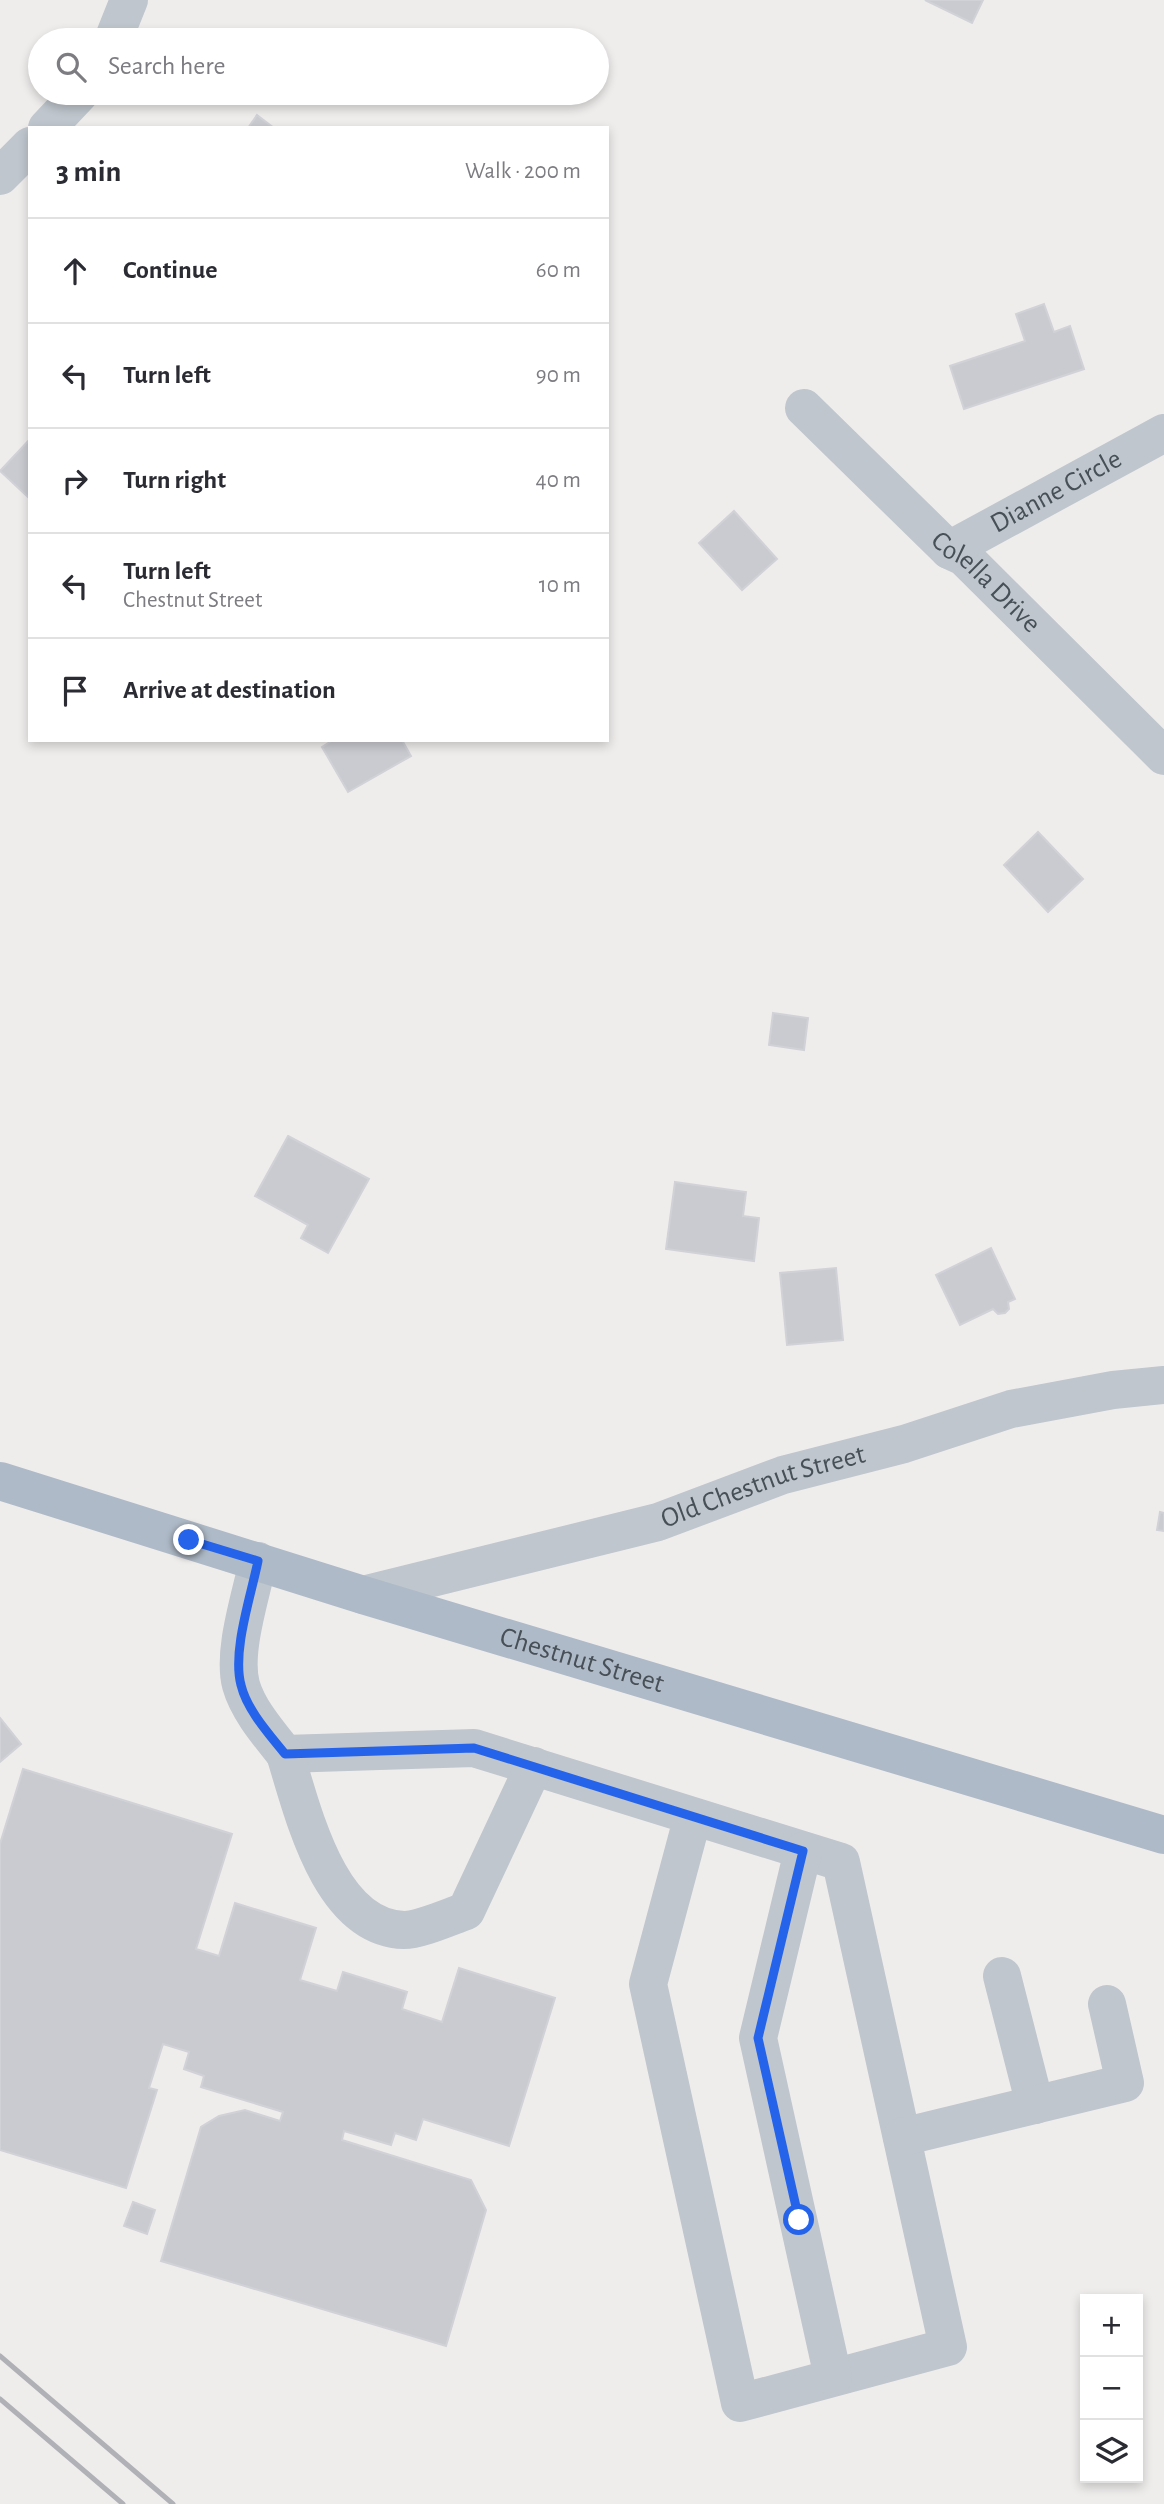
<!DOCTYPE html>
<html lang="en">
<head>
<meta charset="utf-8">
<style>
  :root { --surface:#fff; --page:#f2f2f3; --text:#2b2b33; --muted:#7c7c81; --line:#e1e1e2 }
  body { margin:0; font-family:"Alegreya Sans",sans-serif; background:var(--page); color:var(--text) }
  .controls { position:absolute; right:21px; bottom:21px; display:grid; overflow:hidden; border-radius:0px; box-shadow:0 4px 10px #0003 }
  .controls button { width:63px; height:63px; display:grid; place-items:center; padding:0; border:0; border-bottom:2px solid var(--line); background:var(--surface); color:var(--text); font:35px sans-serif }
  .stop { position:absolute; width:21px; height:21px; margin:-16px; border:5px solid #2563eb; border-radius:50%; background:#fff }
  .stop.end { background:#2563eb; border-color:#fff; box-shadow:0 2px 7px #0008 }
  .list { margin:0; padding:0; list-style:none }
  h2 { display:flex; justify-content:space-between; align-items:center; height:91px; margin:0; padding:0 28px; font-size:30px }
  h2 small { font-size:23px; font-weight:400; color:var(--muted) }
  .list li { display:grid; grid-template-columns:46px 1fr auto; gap:21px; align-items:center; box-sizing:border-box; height:105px; padding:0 28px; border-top:2px solid var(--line) }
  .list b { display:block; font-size:26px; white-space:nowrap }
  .list p { margin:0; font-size:23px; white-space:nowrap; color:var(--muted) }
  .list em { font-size:23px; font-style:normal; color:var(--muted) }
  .icon { flex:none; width:38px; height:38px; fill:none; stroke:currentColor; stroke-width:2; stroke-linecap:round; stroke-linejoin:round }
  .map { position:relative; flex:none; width:1164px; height:2504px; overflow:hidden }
  .search { position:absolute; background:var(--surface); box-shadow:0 4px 10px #0003; left:28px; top:28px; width:581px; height:77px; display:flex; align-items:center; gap:18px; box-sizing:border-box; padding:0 24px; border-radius:38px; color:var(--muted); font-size:26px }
  .panel { position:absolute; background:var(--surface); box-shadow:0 4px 10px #0003; left:28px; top:126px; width:581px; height:616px; border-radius:0px }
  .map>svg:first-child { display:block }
</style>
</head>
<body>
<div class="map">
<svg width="1164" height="2504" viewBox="0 0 1164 2504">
  <rect width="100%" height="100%" fill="#efedec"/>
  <g fill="#cacbd1" stroke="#d1d2d7" stroke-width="2">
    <polygon points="925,0 983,0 972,23"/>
    <polygon points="257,115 274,128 248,128"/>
    <polygon points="1044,304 1054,332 1070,326 1084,369 964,409 950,366 1025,341 1016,314"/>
    <polygon points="30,439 30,499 0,471"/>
    <polygon points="734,511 777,559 742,590 699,543"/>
    <polygon points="333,740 402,740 411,756 348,792 322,747"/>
    <polygon points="1038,832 1083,879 1048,912 1004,865"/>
    <polygon points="773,1013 808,1018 804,1050 769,1045"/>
    <polygon points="288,1136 369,1179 328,1253 301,1238 308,1225 255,1196"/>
    <polygon points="675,1182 746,1192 743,1216 759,1218 754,1261 666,1249"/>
    <polygon points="991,1248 1015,1299 1008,1302 1009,1309 1005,1313 998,1314 993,1309 960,1325 936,1275"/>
    <polygon points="836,1268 843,1340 787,1345 780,1273"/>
    <polygon points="1160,1512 1164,1513 1164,1531 1157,1530"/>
    <polygon points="0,1718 21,1744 0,1762"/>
    <polygon points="23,1769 232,1834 196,1949 219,1956 235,1903 316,1928 300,1980 337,1991 343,1972 407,1992 402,2009 442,2022 459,1968 555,1998 509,2146 423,2119 416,2140 395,2133 391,2145 344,2131 342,2140 471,2180 486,2210 446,2346 161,2261 201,2127 219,2116 245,2110 280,2121 283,2112 201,2087 204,2076 184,2069 189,2052 163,2044 149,2088 157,2090 126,2188 0,2150 0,1844"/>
    <polygon points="133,2202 155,2210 147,2234 124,2226"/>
  </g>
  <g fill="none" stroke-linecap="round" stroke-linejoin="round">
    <g stroke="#bfc6cd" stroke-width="38">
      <polyline points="113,40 129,0"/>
      <polyline points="47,128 80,93"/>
      <polyline points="0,176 30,146"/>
      <path id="s1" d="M804,408l145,142 15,7 200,199"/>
      <path id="s2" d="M949,550l215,-117"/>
      <path d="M258,1561c-7,35 -26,90 -17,124 7,25 28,49 44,69l189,-6 367,114 107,485 -208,56 -92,-419 45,-168"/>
      <path id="s3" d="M363,1595l295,-73 125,-47 121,-31 107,-35 102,-19 51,-5"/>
      <path d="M285,1754c18,58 44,174 119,176 16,0 45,-13 62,-19l68,-145"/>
      <polyline points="803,1851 758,2038 833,2377"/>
      <polyline points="1002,1976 1035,2105"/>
      <polyline points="902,2137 1125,2083 1107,2004"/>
    </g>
    <path stroke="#afbac8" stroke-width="38" id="s4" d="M0,1481l363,114 801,240"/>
    <g stroke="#afb1b6" stroke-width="5">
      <polyline points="0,2356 173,2504"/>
      <polyline points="0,2399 123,2504"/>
    </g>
  </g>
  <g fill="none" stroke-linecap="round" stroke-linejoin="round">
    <path stroke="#2563eb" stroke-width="9" d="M189,1540l69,21c-7,35 -26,90 -17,124 6,25 28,49 44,69l189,-6 329,103 -45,187 41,182"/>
  </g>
  <g text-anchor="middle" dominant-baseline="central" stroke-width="6" stroke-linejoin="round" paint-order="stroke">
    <g font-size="28" fill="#474f57" stroke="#fff">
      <text stroke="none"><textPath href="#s2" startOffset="122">Dianne Circle</textPath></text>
      <text stroke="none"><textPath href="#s1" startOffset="252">Colella Drive</textPath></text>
      <text stroke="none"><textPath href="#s3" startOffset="415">Old Chestnut Street</textPath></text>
      <text stroke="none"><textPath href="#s4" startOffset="609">Chestnut Street</textPath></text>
    </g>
  </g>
</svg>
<div class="controls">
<button>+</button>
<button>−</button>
<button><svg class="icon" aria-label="layers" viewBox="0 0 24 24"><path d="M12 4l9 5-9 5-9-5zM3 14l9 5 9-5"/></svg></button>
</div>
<div class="stop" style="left:799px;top:2220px"></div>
<div class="stop end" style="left:189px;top:1540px"></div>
<div class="search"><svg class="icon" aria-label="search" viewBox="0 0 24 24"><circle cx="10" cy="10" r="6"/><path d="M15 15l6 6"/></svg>Search here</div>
<section class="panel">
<h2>3 min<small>Walk · 200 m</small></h2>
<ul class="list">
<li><svg class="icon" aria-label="ahead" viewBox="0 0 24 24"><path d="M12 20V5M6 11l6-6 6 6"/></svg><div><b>Continue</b></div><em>60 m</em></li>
<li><svg class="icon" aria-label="left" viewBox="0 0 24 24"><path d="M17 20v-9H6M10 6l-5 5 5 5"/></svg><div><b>Turn left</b></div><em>90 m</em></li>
<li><svg class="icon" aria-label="right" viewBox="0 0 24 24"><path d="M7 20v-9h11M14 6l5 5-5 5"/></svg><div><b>Turn right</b></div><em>40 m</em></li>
<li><svg class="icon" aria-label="left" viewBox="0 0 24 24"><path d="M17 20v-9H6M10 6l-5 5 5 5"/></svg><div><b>Turn left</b><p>Chestnut Street</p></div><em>10 m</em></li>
<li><svg class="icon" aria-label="arrive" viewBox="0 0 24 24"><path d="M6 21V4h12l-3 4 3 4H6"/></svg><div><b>Arrive at destination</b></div></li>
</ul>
</section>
</div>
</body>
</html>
